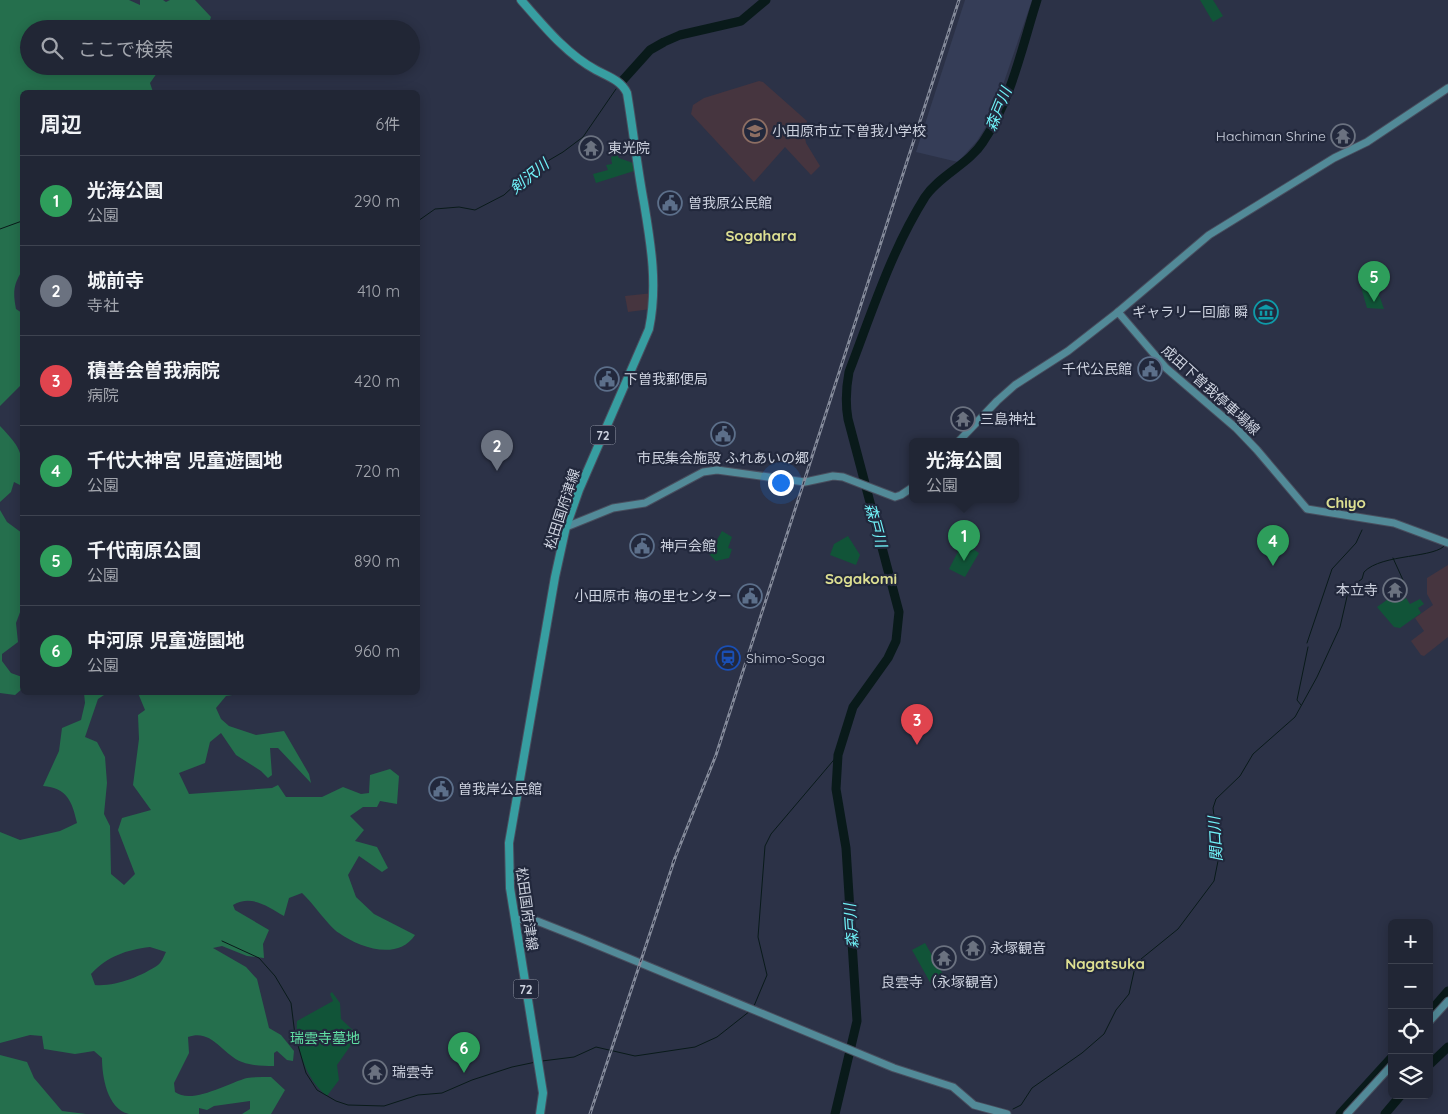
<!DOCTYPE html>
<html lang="ja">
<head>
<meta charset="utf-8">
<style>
  :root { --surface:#212635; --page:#2d3241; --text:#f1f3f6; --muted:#a2a5ad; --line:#3e4350; --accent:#95b2f1 }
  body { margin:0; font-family:Quicksand,"Noto Sans JP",sans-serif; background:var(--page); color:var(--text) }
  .controls { position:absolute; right:15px; bottom:15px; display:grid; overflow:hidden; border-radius:8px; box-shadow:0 2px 12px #0003 }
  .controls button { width:45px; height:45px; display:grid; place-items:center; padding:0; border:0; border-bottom:1px solid var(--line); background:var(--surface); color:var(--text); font:25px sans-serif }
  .you { position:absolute; left:780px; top:482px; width:18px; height:18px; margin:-12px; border:4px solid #fff; border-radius:50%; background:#1a73e8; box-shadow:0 0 0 8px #1a73e833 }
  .badge { display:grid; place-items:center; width:32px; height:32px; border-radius:50%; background:var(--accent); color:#fff; font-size:16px; font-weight:700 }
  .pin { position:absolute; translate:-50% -41px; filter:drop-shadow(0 1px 2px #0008) }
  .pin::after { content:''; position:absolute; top:26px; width:18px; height:15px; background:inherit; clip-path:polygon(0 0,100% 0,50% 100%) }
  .popup { position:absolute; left:909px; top:438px; width:110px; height:65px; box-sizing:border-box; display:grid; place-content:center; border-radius:8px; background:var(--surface); filter:drop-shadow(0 1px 4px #0005); font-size:16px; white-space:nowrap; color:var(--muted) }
  .popup b { font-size:19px; color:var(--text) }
  .popup::after { content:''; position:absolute; left:50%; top:100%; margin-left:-10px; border:10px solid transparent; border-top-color:var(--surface) }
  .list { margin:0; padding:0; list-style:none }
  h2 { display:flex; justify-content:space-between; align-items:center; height:65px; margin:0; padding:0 20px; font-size:21px }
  h2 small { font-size:16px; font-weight:400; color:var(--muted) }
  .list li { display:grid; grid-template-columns:32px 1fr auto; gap:15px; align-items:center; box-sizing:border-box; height:90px; padding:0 20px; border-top:1px solid var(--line) }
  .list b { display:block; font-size:19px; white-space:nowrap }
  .list p { margin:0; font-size:16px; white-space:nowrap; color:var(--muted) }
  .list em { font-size:16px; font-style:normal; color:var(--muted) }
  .icon { flex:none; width:28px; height:28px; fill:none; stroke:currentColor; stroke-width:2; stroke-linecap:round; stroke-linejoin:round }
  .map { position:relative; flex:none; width:1448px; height:1114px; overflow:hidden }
  .search { position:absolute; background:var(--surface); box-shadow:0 2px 12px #0003; left:20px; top:20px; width:400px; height:55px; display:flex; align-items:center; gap:12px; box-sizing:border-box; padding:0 18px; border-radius:28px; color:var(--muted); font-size:19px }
  .panel { position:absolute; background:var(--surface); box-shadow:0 2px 12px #0003; left:20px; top:90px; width:400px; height:605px; border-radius:8px }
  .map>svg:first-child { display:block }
</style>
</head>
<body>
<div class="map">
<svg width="1448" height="1114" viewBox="0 0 1448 1114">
  <rect width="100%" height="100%" fill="#2c3247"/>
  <polygon fill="#353d57" points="965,0 1032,0 992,117 977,141 958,162 916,152"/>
  <g fill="#46353f">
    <polygon points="759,81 763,82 807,121 804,133 806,143 820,166 811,175 785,147 754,182 691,114 693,105 704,98"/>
    <polygon points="653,293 651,309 628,312 625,296"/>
    <polygon points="1448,565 1448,637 1424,656 1421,655 1411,641 1424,631 1415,618 1433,605 1427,594 1427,578"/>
  </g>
  <g fill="#115438">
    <polygon points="1200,0 1213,0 1223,16 1213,22"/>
    <polygon points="617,155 619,158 633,163 636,162 637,170 596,183 593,174 608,170 606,165 612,164 611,157"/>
    <polygon points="1370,283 1375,283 1384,309 1367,308 1361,287"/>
    <polygon points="722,531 732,537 728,548 732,549 729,558 716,561 709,554"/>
    <polygon points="848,536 860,555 856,565 830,555 834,544"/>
    <polygon points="963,542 979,553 965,577 949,569"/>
    <polygon points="1391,597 1395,601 1400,602 1406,598 1410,604 1420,599 1424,604 1418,608 1421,613 1400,628 1394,627 1377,607"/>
    <polygon points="925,943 944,976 931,984 912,950"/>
    <path d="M332,992l8,11 1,16 17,16 -21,30 2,15 -12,16c-21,-16 -32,-50 -30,-75l36,-20 -3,-7z"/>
  </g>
  <g fill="#256f4d" fill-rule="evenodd">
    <path d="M0,0h129l11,5v-5h23l3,2 4,-2h25l16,17 -4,12h-178v37h133l-12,17 3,9h-131v179c-9,14 -9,22 -6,38l6,4v71l-22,22z"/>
    <path d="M0,426c23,24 23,28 22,60l-8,-4 -3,10 -11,10z"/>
    <polygon points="0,510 7,522 22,533 22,607 16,623 18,642 2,654 2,661 11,673 22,677 22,689 15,695 0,693"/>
    <path d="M84,693h23l-9,6 -13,38 12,5 8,15 2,26 -3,31 6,12 1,48 13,11 11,-11 -17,-44 4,-12 29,-8 -18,-25 6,-46 -1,-24 7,-5 -7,-17h107l-19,3 -10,12 5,11 8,7 27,9 28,-4 25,43 2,9 -33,-35h-8l2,27 -4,3 -7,-7 -25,-16 -15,-22 -11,9 -5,21 -26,10 10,21 83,-6 6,-3 8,12h36l21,-10 18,7 8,-1 1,-18 20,-6 9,7 -2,28 -17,-3 -3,6h-14l-13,9 14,14 -9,11 22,6 11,21 -6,4 -23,-16 -11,19 8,22 18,17 41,21c-17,26 -55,13 -76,-2 -10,-6 -25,-29 -37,-40l-13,5 -5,18c-16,-9 -32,-22 -51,-11l2,5 34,20 -6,14 1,14 -17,-2 -25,-10 -9,2 33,19 11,12 12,49 12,7 13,16 -1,10 -6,-1 -10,-9 -3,2v13c-11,0 -21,0 -32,-4 -19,-7 -30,-34 -54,-25l1,16 -15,30 1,9c17,13 53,-9 72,-14 8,-1 16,-1 24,-1l14,13 -14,24h-29l8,-5v-8l-36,5 -7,4 -8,-2v6c-17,0 -56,0 -70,0 -22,-5 -27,-38 -27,-56l-8,-7 -19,3 -31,-5 -2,-13 -12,-1 -30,8v-211l20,8 40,-9 17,-8c-5,-22 -10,-35 -34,-37l16,-35 3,-23 19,-8 4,-17zM150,947l16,5c-2,4 -4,10 -8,13 -16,11 -43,22 -63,20l-4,-11c17,-18 35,-24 59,-27z"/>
    <polygon points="0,1055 27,1062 34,1078 62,1111 86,1114 0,1114"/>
  </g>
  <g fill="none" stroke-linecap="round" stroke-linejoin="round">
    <g stroke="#091a1a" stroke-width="1">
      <polyline points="418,221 435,209 459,207 475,210 504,195 529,172 563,152 583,137 616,89"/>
      <polyline points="0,229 22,221"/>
      <polyline points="1393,558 1403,580"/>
      <polyline points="1307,643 1332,569 1356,543 1362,530"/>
      <polyline points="1301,705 1297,700 1308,647"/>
      <polyline points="222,941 259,958 275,976 291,1003 295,1035 306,1073 317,1090 336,1101 348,1105 384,1106 418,1095 442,1093 472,1080 512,1067 536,1062"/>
      <polyline points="754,1006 767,975 758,937 765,846 771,834 838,755"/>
      <polyline points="542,1061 574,1057 596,1047 635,1056 695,1047 717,1037 750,1011"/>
      <path d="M1013,1109l8,-4 11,-17 50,-35 22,-19 12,-24 13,-16 6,-27 6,-8 37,-30 36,-48 5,-25 -6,-48 3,-9 24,-23 13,-22 42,-37 22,-40 23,-50 9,-39 13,-9 2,-7c18,-19 73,-13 82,-28"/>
    </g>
    <g stroke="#091a1a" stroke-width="9">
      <polyline points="623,80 650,50 664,42 680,35 741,21 766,0"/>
      <polyline points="1429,1013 1448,991"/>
      <polyline points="1429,1065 1448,1047"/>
      <path d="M835,1114l22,-93 -11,-173 -10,-59 2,-34 15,-48 35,-49 8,-17 3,-29 -51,-193c-3,-17 -2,-31 1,-47 23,-60 42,-121 76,-175 15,-22 44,-33 58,-55 28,-41 39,-95 54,-142"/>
      <polyline points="1340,1114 1392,1057"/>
      <polyline points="1385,1114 1401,1095"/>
    </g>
    <g stroke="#484e5e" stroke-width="9">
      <g id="secondary">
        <polyline points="1118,312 1209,235 1334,158 1367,142 1448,88"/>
        <polyline points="958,442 997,401 1015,385 1068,351 1118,312 1166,368 1236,428 1257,450 1307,509 1394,523 1448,543"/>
        <polyline points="566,527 613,508 645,503 703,472 717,470 805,482 833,476 843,477 895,497 901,495 913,487"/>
        <polyline points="515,919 537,921 580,938 894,1068 953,1087 974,1105 1007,1114"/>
        <polyline points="1429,1022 1448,1001"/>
        <polyline points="1347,1114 1392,1065"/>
      </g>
    </g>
    <g stroke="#484e5e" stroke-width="10">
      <path id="primary" d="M521,0c22,25 45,54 75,70 11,6 25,10 31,23 6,36 10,73 17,110 7,42 14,83 5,126l-70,161 -13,37 -11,50 -46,266 1,45 33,205 -3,21"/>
    </g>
    <use href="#secondary" stroke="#528a98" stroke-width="7"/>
    <use href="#primary" stroke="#379ea1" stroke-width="8"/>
    <g stroke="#858b9b" stroke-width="3">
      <g id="rail">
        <polyline points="673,863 716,755 959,0"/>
        <polyline points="590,1114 675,858"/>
      </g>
    </g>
    <use href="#rail" stroke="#22283c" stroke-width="1" stroke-dasharray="4" stroke-linecap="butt"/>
  </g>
  <defs>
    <g id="school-ring" transform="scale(1.25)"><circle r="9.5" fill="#22283c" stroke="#8d6e63" stroke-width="1.5"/><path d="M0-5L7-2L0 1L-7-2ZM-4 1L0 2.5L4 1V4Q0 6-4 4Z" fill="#8d6e63"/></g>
    <g id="temple-ring" transform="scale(1.25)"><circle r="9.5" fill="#22283c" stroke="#6b7280" stroke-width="1.5"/><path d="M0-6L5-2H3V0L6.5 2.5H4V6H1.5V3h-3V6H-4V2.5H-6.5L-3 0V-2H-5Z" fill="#6b7280"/></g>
    <g id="civic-ring" transform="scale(1.25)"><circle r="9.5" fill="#22283c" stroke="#5c6f8a" stroke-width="1.5"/><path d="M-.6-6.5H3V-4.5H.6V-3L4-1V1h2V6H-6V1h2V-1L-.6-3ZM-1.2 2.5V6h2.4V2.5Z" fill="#5c6f8a"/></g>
    <g id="museum-ring" transform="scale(1.25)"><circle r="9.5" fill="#22283c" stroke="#0f9aa8" stroke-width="1.5"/><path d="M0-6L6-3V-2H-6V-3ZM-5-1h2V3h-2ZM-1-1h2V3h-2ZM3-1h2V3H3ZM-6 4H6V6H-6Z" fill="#0f9aa8"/></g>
    <g id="station-ring" transform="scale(1.25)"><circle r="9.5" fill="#22283c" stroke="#1a4fb4" stroke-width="1.5"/><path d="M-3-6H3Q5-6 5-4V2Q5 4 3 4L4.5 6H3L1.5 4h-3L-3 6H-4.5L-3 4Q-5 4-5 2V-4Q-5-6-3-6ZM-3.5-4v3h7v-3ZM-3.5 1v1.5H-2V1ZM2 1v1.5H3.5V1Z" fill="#1a4fb4"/></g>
  </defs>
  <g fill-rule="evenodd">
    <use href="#school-ring" x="755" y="131"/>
    <use href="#temple-ring" x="1343" y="136"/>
    <use href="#temple-ring" x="591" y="148"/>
    <use href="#civic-ring" x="670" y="203"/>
    <use href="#museum-ring" x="1266" y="312"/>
    <use href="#civic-ring" x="1150" y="369"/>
    <use href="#civic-ring" x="607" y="379"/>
    <use href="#temple-ring" x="963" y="419"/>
    <use href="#civic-ring" x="723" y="434"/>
    <use href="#civic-ring" x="642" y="546"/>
    <use href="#temple-ring" x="1395" y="590"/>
    <use href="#civic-ring" x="750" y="596"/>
    <use href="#station-ring" x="728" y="658"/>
    <use href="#civic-ring" x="441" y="789"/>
    <use href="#temple-ring" x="973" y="948"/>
    <use href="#temple-ring" x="944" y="958"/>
    <use href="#temple-ring" x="375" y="1072"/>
  </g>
  <g text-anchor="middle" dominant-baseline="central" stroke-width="4.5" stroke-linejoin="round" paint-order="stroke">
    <g fill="#22283c" stroke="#9a9fae" stroke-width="1">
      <rect x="590.5" y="425.5" width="25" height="19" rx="4"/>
      <rect x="513.5" y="979.5" width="25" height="19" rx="4"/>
    </g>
    <g font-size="12" font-weight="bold" fill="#cdd2df">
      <text x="603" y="435">72</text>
      <text x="526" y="989">72</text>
    </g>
    <g font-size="14" fill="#cdd2df" stroke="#22283c" text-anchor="start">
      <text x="772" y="131">小田原市立下曽我小学校</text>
      <text x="1326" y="136" text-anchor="end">Hachiman Shrine</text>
      <text x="608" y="148">東光院</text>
      <text x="688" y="203">曽我原公民館</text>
      <text x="1248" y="312" text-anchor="end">ギャラリー回廊 瞬</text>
      <text x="1132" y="369" text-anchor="end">千代公民館</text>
      <text x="624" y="379">下曽我郵便局</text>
      <text x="980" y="419">三島神社</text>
      <text x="723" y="458" text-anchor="middle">市民集会施設 ふれあいの郷</text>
      <text x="660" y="546">神戸会館</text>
      <text x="1378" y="590" text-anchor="end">本立寺</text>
      <text x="732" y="596" text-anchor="end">小田原市 梅の里センター</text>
      <text x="746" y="658">Shimo-Soga</text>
      <text x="458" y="789">曽我岸公民館</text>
      <text x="990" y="948">永塚観音</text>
      <text x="944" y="982" text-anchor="middle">良雲寺（永塚観音）</text>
      <text x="392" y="1072">瑞雲寺</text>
    </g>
    <g font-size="14" fill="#cdd2df" stroke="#22283c">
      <text transform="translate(1211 390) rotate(42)">成田下曽我停車場線</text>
      <text transform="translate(562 509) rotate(-72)">松田国府津線</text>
      <text transform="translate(527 909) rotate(82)">松田国府津線</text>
    </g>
    <g font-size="14" fill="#60e0a4" stroke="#22283c">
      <text x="325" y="1038">瑞雲寺墓地</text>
    </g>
    <g font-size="15" font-style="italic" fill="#71f4fa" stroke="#22283c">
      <text transform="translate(998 109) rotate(-68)">森戸川</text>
      <text transform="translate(529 176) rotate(-39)">剣沢川</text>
      <text transform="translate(876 525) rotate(75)">森戸川</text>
      <text transform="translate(1215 839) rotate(-93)">関口川</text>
      <text transform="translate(851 926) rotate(-94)">森戸川</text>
    </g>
    <g font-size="15" font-weight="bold" fill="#dee092" stroke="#22283c">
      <text x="761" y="235">Sogahara</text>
      <text x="1346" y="502">Chiyo</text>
      <text x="861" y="578">Sogakomi</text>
      <text x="1105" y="963">Nagatsuka</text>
    </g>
  </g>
</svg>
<div class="controls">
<button>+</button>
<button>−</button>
<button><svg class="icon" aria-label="locate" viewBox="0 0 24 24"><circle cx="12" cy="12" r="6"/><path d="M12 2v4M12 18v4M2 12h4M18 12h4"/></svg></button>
<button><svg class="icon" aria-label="layers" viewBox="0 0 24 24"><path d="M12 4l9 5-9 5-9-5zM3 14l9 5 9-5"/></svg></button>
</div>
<div class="you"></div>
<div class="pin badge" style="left:964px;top:561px;background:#2e9e5b">1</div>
<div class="popup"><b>光海公園</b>公園</div>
<div class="pin badge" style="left:497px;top:471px;background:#6b7280">2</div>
<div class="pin badge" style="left:917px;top:745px;background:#e0444e">3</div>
<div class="pin badge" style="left:1273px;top:566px;background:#2e9e5b">4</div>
<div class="pin badge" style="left:1374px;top:302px;background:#2e9e5b">5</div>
<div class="pin badge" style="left:464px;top:1073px;background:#2e9e5b">6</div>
<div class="search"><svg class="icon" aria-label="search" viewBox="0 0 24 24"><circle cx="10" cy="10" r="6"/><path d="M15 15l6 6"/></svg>ここで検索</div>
<section class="panel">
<h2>周辺<small>6件</small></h2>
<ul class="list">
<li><span class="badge" style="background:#2e9e5b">1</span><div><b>光海公園</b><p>公園</p></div><em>290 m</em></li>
<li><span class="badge" style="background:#6b7280">2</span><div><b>城前寺</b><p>寺社</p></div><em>410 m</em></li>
<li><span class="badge" style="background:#e0444e">3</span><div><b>積善会曽我病院</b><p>病院</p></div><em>420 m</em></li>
<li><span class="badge" style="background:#2e9e5b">4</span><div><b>千代大神宮 児童遊園地</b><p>公園</p></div><em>720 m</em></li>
<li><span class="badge" style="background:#2e9e5b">5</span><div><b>千代南原公園</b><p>公園</p></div><em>890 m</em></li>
<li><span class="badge" style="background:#2e9e5b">6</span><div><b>中河原 児童遊園地</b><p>公園</p></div><em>960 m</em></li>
</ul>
</section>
</div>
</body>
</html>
